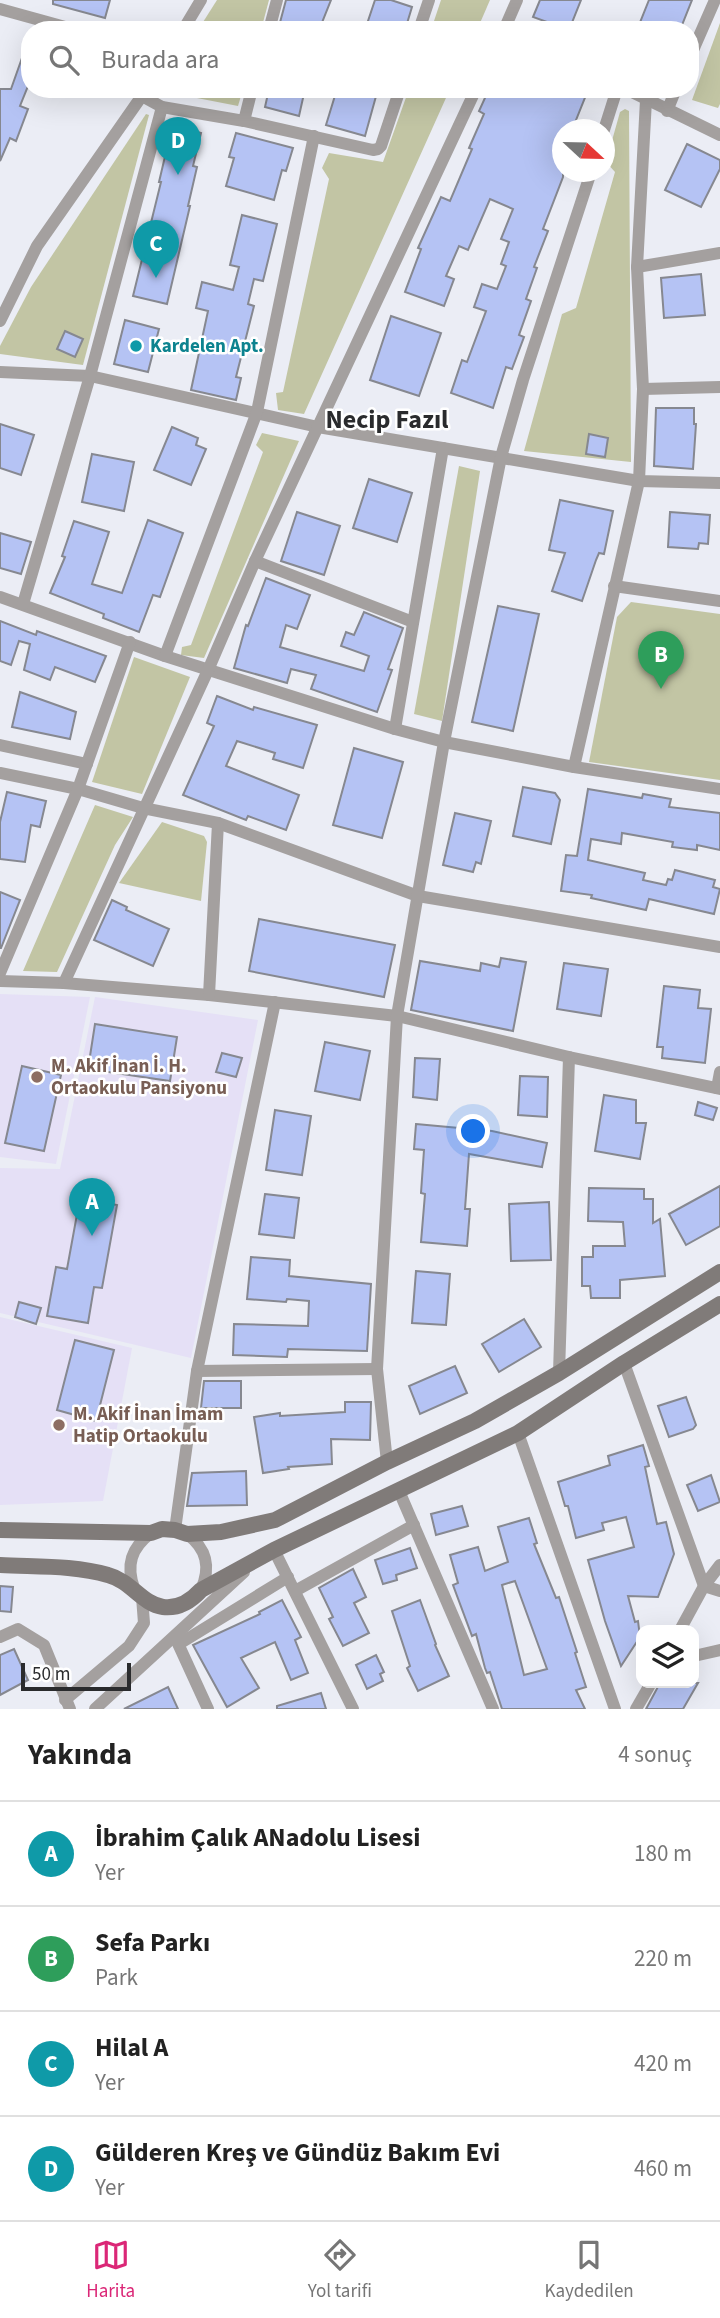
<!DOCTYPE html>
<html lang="tr">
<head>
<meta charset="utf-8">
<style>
  :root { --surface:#fff; --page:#f2f2f2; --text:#222; --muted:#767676; --line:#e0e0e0; --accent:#db2777 }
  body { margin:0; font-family:"Source Sans 3",sans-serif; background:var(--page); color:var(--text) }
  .controls { position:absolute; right:21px; bottom:21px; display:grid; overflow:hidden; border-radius:14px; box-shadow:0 7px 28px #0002 }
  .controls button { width:63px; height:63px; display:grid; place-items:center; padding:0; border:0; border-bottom:2px solid var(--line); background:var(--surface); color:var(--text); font:35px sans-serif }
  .compass { position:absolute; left:552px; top:119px; width:63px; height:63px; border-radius:50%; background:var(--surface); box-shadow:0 7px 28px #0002; rotate:112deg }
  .scale { position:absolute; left:21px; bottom:18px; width:110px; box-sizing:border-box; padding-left:7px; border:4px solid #2a2b2d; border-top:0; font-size:19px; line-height:24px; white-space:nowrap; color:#2a2b2d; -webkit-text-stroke:5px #fff; paint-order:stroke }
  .you { position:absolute; left:474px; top:1132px; width:24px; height:24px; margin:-18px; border:5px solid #fff; border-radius:50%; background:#1a73e8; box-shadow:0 0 0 10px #1a73e833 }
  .badge { display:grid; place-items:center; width:46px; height:46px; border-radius:50%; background:var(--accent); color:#fff; font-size:23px; font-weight:700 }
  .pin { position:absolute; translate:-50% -58px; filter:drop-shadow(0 2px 4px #0008) }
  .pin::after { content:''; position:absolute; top:37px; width:24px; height:21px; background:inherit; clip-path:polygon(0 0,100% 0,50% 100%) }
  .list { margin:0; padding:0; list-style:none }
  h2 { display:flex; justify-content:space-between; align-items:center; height:91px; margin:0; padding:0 28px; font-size:30px }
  h2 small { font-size:23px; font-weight:400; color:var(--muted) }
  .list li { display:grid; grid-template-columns:46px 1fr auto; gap:21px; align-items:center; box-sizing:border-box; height:105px; padding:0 28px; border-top:2px solid var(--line) }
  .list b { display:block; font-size:26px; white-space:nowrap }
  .list p { margin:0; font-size:23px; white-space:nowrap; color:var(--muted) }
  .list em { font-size:23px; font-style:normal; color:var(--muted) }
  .icon { flex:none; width:38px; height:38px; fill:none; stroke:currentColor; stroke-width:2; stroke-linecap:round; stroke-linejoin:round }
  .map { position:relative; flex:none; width:720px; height:1709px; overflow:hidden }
  .search { position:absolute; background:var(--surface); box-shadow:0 7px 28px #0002; left:21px; right:21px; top:21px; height:77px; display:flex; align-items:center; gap:18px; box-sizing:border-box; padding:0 24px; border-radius:28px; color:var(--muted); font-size:26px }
  .sheet { height:511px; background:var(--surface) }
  nav { display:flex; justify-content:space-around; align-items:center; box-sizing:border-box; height:98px; border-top:2px solid var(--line); background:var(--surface); font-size:19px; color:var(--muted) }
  nav a { display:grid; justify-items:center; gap:4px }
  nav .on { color:var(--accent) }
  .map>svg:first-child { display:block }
</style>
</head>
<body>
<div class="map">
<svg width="720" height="1709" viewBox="0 0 720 1709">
  <rect width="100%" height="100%" fill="#ebedf5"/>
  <g fill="#e5e0f6">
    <polygon points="0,994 90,997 56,1164 0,1157"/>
    <polygon points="95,997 258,1020 191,1358 0,1313 0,1168 60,1169"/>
    <polygon points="0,1317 132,1348 103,1501 0,1505"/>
  </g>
  <g fill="#c2c5a4">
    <polygon points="217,0 269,0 261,30 198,30"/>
    <polygon points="441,0 490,0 477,30 431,30"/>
    <polygon points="720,23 720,104 718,108 692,100"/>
    <polygon points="166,89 243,89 238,106 166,92"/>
    <polygon points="409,89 450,89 304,414 278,410 276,393 283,392 329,179 322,168 329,153 383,162"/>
    <polygon points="625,109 629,111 631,462 524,451 562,314 576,308 615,172 606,162 620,112"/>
    <polygon points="146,114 149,115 83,365 0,354 0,346 31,287"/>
    <polygon points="262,433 299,441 204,658 181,655 182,647 191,645 263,452 256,445"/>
    <polygon points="459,466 480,471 442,721 414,714"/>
    <polygon points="631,602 720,614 720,780 589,762 617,617"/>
    <polygon points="134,657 190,677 142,794 92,782"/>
    <polygon points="95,805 133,817 115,845 57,972 23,971"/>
    <polygon points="162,822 204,836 207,842 201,901 119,883"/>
  </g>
  <g fill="#b5c3f4" stroke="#868890" stroke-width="2" fill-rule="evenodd">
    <polygon points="53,0 110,0 105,18 53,4"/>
    <polygon points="286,0 331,0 319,30 278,30"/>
    <polygon points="375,0 391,0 412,7 405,30 365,30"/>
    <polygon points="540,0 581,0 569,30 533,17"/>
    <polygon points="649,0 692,0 680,30 651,30 639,25"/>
    <polygon points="28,41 30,81 20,106 28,109 16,141 10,138 0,161 0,89 11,89"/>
    <polygon points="269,89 305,89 299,116 265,107"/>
    <polygon points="337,89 378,89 365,136 326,125"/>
    <polygon points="489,89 578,89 577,92 586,95 572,130 563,130 563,177 543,229 548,231 534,267 537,268 526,299 531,301 519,335 524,337 512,369 506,367 493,408 451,393 462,360 467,362 486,311 474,307 482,284 497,289 506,266 501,264 509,242 501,239 513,209 490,199 468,250 459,246 446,276 454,279 444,306 405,292 421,249 418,248 441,197 450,201 472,149 469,148 484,114 479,111"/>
    <polygon points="168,125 201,133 193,166 197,167 188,206 190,206 167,304 133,296 161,182 159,182 167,148 162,147"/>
    <polygon points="236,133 293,148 286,171 282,170 274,200 226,186 234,158 229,157"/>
    <polygon points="687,144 720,160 720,169 701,207 665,190"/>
    <polygon points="242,215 277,224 263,281 254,279 248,304 254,306 236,377 241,378 236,400 191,390 208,311 196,308 202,282 233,290 239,267 230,265"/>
    <polygon points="701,274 705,315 664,318 661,278"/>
    <polygon points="391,316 441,333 419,396 370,380"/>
    <polygon points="125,320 159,329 148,372 114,364"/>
    <polygon points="65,331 83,339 75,357 57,349"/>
    <polygon points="656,408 694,408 694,424 696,424 693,469 654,466"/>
    <polygon points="0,424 34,435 21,475 0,468"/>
    <polygon points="172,427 198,438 196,445 206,449 191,485 154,470"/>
    <polygon points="589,434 608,438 605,457 586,454"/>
    <polygon points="92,454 134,462 124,511 82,502"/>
    <polygon points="369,479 412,493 397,542 353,528"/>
    <polygon points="560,500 613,511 604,554 599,553 596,560 582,601 552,591 565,553 549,550"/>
    <polygon points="297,512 340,526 324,575 281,561"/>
    <polygon points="670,512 710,515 708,544 699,543 698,549 668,547"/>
    <polygon points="148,520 183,533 160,597 153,595 139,632 103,618 104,614 50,593 65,557 62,556 74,521 109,532 92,584 122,593"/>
    <polygon points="0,533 31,542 21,574 0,568"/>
    <polygon points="266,578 310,595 297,629 286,625 280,647 364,671 369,656 341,646 346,632 354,635 364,612 403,628 388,669 392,670 377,712 311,689 316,675 291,669 287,683 234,668 246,625 248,626"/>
    <polygon points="498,606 539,614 513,731 472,722"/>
    <polygon points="0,621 36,635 37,631 106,656 95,682 55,667 50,680 24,670 30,644 19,641 11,665 0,661"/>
    <polygon points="20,692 76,712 70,739 12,727"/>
    <polygon points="217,696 253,710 254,707 317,725 303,768 273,759 275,753 237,741 226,766 299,795 286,830 248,816 246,820 183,795 214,726 207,723"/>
    <polygon points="354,748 403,762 382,838 333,825"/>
    <polygon points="523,787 555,793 560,800 551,844 513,836"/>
    <polygon points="588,789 642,798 643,794 671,799 669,807 720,813 720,850 697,845 697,850 672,847 673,842 622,833 621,844 591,839 588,860 645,873 643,880 666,885 668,879 672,880 675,870 715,880 713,887 720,889 714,914 649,899 646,910 591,898 592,895 561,891 566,855 577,856"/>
    <polygon points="7,792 46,801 40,827 31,825 25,862 0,859 0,822"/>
    <polygon points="455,813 491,821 481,864 476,862 473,872 443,865"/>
    <polygon points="0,892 20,900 1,948 0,948"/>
    <polygon points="112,900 127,907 126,910 169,929 153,966 94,940"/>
    <polygon points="259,919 395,945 384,997 249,971"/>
    <polygon points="501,958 526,962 513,1031 411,1010 420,961 480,971 481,963 499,967"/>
    <polygon points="564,963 608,969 601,1016 557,1009"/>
    <polygon points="664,986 700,990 698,1008 711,1009 705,1063 662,1058 663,1047 657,1047"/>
    <polygon points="95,1024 177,1037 170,1081 88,1069"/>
    <polygon points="325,1042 370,1051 360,1100 315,1091"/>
    <polygon points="222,1053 242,1058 236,1077 216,1072"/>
    <polygon points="415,1058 440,1059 437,1100 413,1097"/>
    <polygon points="22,1066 61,1075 44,1151 5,1143"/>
    <polygon points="520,1076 548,1077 547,1117 518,1115"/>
    <polygon points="604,1095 636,1100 636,1123 646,1123 640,1159 595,1151"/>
    <polygon points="698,1102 717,1108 713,1120 695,1115"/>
    <polygon points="275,1110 311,1116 302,1175 266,1170"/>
    <polygon points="416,1124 492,1131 547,1143 542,1167 469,1154 465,1209 470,1209 467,1246 421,1242 425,1194 421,1193 424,1150 414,1149"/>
    <polygon points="720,1186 720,1226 686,1245 669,1214"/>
    <polygon points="589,1188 644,1189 644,1199 653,1199 653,1223 660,1219 665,1276 620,1280 620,1298 591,1298 590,1286 582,1286 582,1257 593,1257 593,1246 625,1246 623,1222 588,1221"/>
    <polygon points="265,1194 299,1198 294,1238 259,1234"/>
    <polygon points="80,1198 117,1205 102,1288 94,1287 88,1323 47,1316 56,1267 67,1269"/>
    <polygon points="549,1202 551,1260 511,1261 509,1204"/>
    <polygon points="251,1257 290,1260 289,1276 371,1284 367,1351 288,1349 287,1357 233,1355 234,1324 308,1326 309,1301 287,1299 286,1302 247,1299"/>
    <polygon points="416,1271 450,1274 446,1325 412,1323"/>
    <polygon points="19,1302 41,1308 36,1324 15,1317"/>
    <polygon points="524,1319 541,1347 499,1372 482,1344"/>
    <polygon points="75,1340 114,1350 96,1421 57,1410"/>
    <polygon points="455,1366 467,1393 420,1414 409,1386"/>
    <polygon points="204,1381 241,1381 241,1408 201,1408"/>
    <polygon points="686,1397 696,1425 693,1429 669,1437 658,1406"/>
    <polygon points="345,1402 371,1402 370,1440 331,1439 332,1464 288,1467 289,1469 263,1473 254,1417 280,1413 280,1416 345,1412"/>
    <polygon points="643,1445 649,1466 645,1467 657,1524 666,1522 674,1554 658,1597 628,1596 635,1622 638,1621 640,1637 621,1666 605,1621 588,1560 634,1547 626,1517 602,1523 604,1530 576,1538 568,1506 565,1506 558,1482 610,1465 608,1456"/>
    <polygon points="246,1471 247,1505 187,1506 192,1473"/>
    <polygon points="711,1475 720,1502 698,1511 687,1485"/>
    <polygon points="462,1506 468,1526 436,1535 431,1514"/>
    <path d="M529,1518l8,25 -3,1 22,54 3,-1 18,55 -2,1 11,34 -10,3 9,19h-83l-12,-37 -3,1 -2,-5 -9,-34 -4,2 -19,-51 5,-2 -8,-28 28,-8 7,24 23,-9 -10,-35zM515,1581l32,88 -23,6 -22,-90z"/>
    <polygon points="410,1548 417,1568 396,1575 397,1580 383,1584 375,1560"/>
    <polygon points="353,1569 366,1597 354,1603 369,1633 343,1646 329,1619 333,1617 319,1588"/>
    <polygon points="0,1586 13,1587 11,1612 0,1611"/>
    <polygon points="282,1600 301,1637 295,1640 308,1673 291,1680 275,1642 241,1658 259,1688 227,1707 193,1645 260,1614 259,1612"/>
    <polygon points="420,1600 436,1644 435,1645 449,1676 418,1691 407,1668 410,1666 392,1611"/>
    <polygon points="14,1649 28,1680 0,1695 0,1655"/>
    <polygon points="376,1655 384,1672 380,1674 383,1681 367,1689 356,1665"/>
    <polygon points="660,1683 698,1683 683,1709 646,1709"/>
    <polygon points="168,1687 178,1709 124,1709"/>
    <polygon points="321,1693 326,1709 277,1709 277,1706"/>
  </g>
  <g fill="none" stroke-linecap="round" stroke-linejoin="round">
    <g stroke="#a4a09f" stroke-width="12">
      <polyline points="0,9 76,30"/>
      <polyline points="183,30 201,0"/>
      <polyline points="269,30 277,0"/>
      <polyline points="419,30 429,0"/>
      <polyline points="504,30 517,0"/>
      <polyline points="690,57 715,0"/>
      <polyline points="626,89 720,135"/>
      <polyline points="142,96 162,107 244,121 373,150 378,149 381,146 400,89"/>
      <polyline points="667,111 676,89"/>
      <polyline points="244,121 252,89"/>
      <polyline points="604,130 617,89"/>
      <polyline points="637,267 720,253"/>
      <polyline points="0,321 37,246 146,90"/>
      <polyline points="0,372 90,376 318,427 639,481 720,483"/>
      <polyline points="643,389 720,387"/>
      <polyline points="255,561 413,622"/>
      <polyline points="614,586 720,601"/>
      <polyline points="0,597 165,656 395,729 444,742 574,767 720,789"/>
      <polyline points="23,604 90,376 162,107"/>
      <polyline points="165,656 257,412 314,136"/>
      <polyline points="395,729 443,448"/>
      <polyline points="0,745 87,764"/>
      <polyline points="574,767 639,481 643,389 637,267 646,100"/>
      <polyline points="0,773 78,789 143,808 218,823 418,896 720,947"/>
      <polyline points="0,973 78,789 130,642"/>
      <polyline points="0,981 64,983 209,995 397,1016 569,1057 720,1089"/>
      <polyline points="64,983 209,668 255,561 476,89"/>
      <polyline points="209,995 218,823"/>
      <polyline points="717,1088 720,1072"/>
      <polyline points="624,1363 704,1586 720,1591"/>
      <polyline points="197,1371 377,1369"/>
      <polyline points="559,1373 569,1057"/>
      <polyline points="518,1433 615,1709"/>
      <polyline points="387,1462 377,1369 397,1016 444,742 501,457 523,380 591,172"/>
      <polyline points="399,1491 493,1709"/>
      <polyline points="175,1530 197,1371 275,1002"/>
      <path d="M187,1534c20,15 24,33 14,56"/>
      <polyline points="274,1550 353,1709"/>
      <path d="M134,1588c-8,-23 -3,-40 17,-55"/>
      <polyline points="295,1591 414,1525"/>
      <polyline points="680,1630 704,1586 720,1565"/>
      <polyline points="0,1637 18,1629 44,1645 70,1709"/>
      <polyline points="175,1637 208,1709"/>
      <polyline points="179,1644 288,1577"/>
      <polyline points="694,1656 720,1650"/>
      <polyline points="65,1700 129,1646 144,1623 142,1597"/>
      <polyline points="95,1709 244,1572"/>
      <polyline points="636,1709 651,1683"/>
    </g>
    <g stroke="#807b79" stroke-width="16">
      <polyline points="0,1530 151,1533 162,1529 175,1530 187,1534 221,1532 275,1520 387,1462 475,1421 559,1373 720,1272"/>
      <path d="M0,1565c35,2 74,0 108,10 23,6 34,29 55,32 16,2 28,-6 38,-17l73,-40 244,-117 106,-70 96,-59"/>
    </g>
  </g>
  <circle fill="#0f9aa8" stroke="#fff" stroke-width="2.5" cx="136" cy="346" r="7"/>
  <g fill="#8d6e63" stroke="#fff" stroke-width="2.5">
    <circle cx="37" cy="1077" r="7"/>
    <circle cx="59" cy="1425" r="7"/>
  </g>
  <g text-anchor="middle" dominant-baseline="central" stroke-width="5" stroke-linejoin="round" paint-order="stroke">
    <g font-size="19" font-weight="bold" fill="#0d838f" stroke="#fff" text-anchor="start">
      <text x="150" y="346">Kardelen Apt.</text>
    </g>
    <g font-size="19" font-weight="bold" fill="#785e54" stroke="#fff" text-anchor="start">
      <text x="51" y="1066">M. Akif İnan İ. H.<tspan x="51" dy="22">Ortaokulu Pansiyonu</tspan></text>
      <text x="73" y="1414">M. Akif İnan İmam<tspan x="73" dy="22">Hatip Ortaokulu</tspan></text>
    </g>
    <g font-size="26" font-weight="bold" fill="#2a2b2d" stroke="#fff">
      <text x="387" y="419">Necip Fazıl</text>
    </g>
  </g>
</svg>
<div class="controls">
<button><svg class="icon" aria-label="layers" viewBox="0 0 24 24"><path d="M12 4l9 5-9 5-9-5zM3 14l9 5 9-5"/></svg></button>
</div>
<svg class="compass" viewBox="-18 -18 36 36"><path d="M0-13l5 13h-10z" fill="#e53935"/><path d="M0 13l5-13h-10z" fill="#767676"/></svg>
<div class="scale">50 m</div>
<div class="you"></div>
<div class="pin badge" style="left:92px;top:1236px;background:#0f9aa8">A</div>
<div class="pin badge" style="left:661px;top:689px;background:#2e9e5b">B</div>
<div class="pin badge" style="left:156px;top:278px;background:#0f9aa8">C</div>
<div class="pin badge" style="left:178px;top:175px;background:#0f9aa8">D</div>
<div class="search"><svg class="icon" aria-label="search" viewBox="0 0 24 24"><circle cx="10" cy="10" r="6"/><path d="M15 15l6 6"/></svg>Burada ara</div>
</div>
<section class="sheet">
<h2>Yakında<small>4 sonuç</small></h2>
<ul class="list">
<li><span class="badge" style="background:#0f9aa8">A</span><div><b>İbrahim Çalık ANadolu Lisesi</b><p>Yer</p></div><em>180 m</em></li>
<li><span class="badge" style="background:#2e9e5b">B</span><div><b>Sefa Parkı</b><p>Park</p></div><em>220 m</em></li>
<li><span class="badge" style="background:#0f9aa8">C</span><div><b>Hilal A</b><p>Yer</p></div><em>420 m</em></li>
<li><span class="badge" style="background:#0f9aa8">D</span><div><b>Gülderen Kreş ve Gündüz Bakım Evi</b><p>Yer</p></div><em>460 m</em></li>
</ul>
</section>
<nav>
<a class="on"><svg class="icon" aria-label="map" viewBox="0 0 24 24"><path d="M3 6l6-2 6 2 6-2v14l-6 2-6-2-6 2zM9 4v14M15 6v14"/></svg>Harita</a>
<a><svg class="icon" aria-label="directions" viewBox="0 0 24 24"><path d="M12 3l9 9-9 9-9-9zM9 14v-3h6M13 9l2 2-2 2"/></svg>Yol tarifi</a>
<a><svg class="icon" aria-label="saved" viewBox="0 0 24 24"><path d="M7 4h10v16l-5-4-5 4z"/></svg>Kaydedilen</a>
</nav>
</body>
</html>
